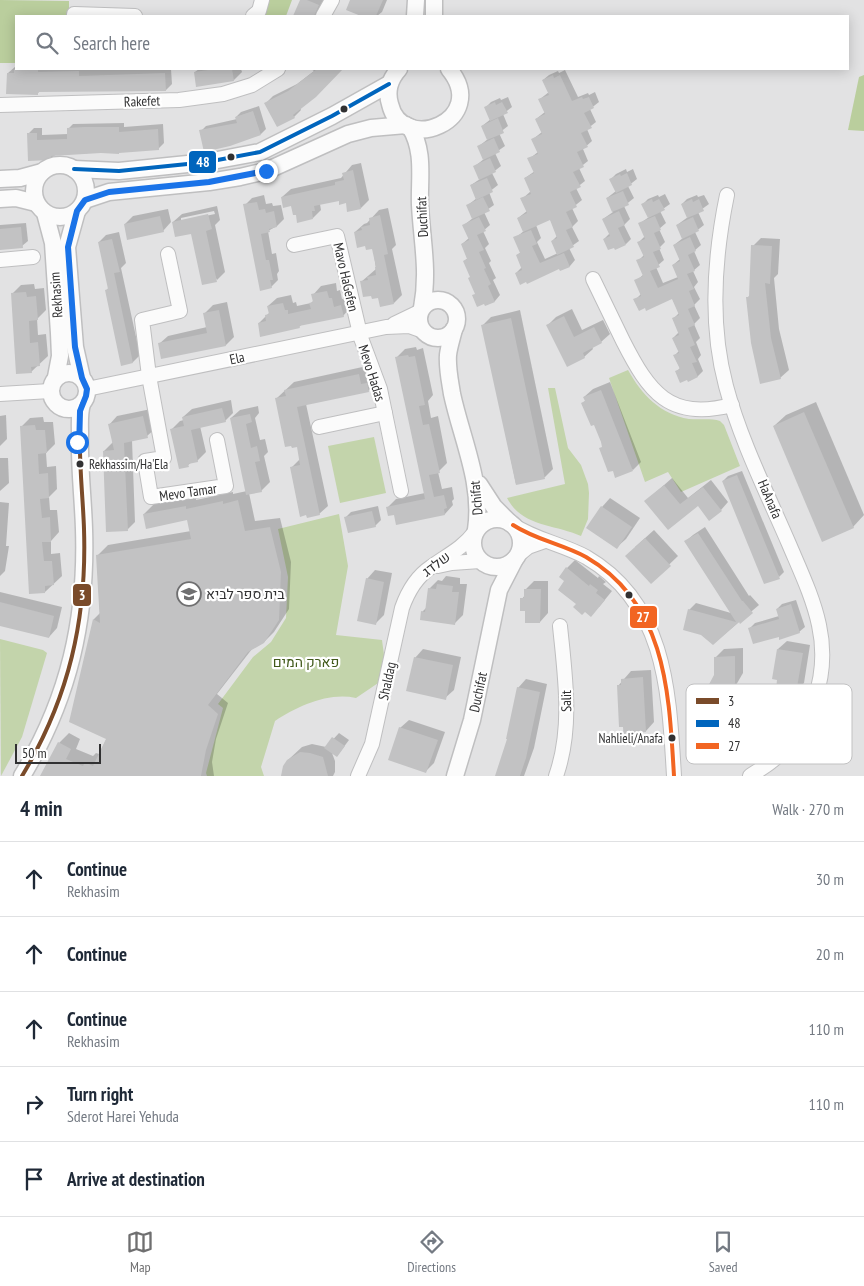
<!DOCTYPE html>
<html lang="en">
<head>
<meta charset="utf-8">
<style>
  :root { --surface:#fff; --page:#f6f6f7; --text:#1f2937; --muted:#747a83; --line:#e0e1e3; --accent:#6f6f70 }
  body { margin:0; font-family:"PT Sans Narrow",Heebo,sans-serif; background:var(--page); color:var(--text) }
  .scale { position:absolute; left:15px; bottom:12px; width:86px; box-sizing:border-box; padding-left:5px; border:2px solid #313132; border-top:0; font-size:14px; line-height:18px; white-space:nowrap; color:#313132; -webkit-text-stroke:4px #fff; paint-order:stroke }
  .stop { position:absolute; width:15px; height:15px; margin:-11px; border:4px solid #1a73e8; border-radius:50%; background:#fff }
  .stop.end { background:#1a73e8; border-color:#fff; box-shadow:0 1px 5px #0008 }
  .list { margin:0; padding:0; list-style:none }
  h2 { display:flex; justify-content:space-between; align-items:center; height:65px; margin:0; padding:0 20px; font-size:21px }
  h2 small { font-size:16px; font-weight:400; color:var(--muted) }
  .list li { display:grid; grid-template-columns:32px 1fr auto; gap:15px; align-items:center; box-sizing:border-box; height:75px; padding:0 20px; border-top:1px solid var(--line) }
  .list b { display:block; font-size:19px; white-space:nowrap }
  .list p { margin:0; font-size:16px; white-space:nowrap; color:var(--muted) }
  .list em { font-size:16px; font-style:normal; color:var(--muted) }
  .icon { flex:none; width:28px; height:28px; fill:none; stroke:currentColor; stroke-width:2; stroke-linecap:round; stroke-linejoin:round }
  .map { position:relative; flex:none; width:864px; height:776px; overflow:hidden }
  .search { position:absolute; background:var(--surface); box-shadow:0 2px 12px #0003; left:15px; right:15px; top:15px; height:55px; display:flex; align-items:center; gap:12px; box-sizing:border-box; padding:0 18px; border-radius:0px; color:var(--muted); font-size:19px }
  .sheet { height:440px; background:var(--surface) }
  nav { display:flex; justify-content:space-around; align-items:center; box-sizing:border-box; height:70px; border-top:1px solid var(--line); background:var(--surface); font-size:14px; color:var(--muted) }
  nav a { display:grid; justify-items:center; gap:2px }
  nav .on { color:var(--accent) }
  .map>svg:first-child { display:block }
</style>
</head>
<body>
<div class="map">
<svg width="864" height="776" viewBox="0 0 864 776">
  <rect width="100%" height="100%" fill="#e2e2e3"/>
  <g fill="#c3d4ab">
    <path d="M628,370c14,25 32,44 61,49 11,1 22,-1 31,2l4,4 16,41 -59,26 -13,-20 -23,10 -36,-104z"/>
    <path d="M548,388h7l13,60 13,17 7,19 1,9 -1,26 -7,17c-27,-12 -59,-9 -74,-38l58,-14z"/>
    <polygon points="374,437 386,493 340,503 328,446"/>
    <path d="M339,514l9,52 -12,69 46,5 5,37 -31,21c-28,-6 -58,8 -81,23l-14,46 3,9h-57l-1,-3 17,-65 -5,-4 35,-47 18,-15 15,-24 2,-41 -10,-48z"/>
    <polygon points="0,639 43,650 47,653 22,737 1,776"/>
  </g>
  <g fill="#bace9d">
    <polygon points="0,0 69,1 69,16 16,16 16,63 0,63"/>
    <polygon points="269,0 292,0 286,16 262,16"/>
    <polygon points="864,75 864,131 848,130 859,77"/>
  </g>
  <g fill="#0003" fill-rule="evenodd">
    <polygon points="301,0 324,0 317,16 294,16"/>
    <polygon points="352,0 387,0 382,12 377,16 364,16 348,9"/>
    <polygon points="16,66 16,69 171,69 172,84 166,90 40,91 37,94 8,73"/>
    <polygon points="199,69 241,69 242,72 234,80 195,72"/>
    <polygon points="311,69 342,69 323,88 300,108 301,110 294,117 266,103 273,96 297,84 314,71"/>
    <path d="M565,70l13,27 10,-4 1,2 6,-3 4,10 -9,7 6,13 -9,7 5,12 -9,8 5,12 -9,7 6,13 -9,7 6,12 -10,8 6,13 -6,6 7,14 -10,7 6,12 -5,6 -10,4 -1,-3 -43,6 6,-6 -5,-12 4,-3 -6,-14 9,-7 -6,-13 9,-7 -5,-12 9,-8 -6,-13 10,-7 -6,-12 9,-7 -5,-13 9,-7 -6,-13 9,-7 -5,-13 9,-7 -6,-12 6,-5 9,-4 1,2zM550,219l8,16 -6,6 6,12 -13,6 -8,-17 4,-4 -5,-13z"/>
    <polygon points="508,97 512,107 503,114 508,126 499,133 505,146 495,153 501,166 492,173 498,185 489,192 494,205 484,212 490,225 483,231 489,244 485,248 491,261 489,263 496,278 493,280 500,295 495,301 486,305 476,293 471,276 464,261 468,258 462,244 469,238 464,225 473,218 468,205 477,198 471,185 480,179 475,166 484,159 479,146 488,139 482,126 491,119 486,107 491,102 500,98 501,100"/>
    <polygon points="259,106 266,129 261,134 201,131 206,126 237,119 236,117 241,112"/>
    <polygon points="124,123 124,127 163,124 164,143 158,149 55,155 51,159 28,134 34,128 42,128 42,135 68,134 68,129 73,124"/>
    <polygon points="361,163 369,200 361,208 340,199 320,204 321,210 313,218 296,213 292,205 282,197 291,189 341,178 352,165"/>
    <polygon points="626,169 627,172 633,169 637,179 628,186 634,198 624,206 630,219 624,225 631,239 626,244 604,239 610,233 603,219 613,212 607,198 616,191 611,179 616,174"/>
    <polygon points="665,194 670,204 660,211 666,223 659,229 665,242 659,248 664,260 656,267 663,283 678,277 673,265 680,259 674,245 683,238 677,225 688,217 682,204 687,199 697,195 698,197 704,195 709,204 698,212 704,225 695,232 701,245 694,251 700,265 693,271 698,282 694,287 700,299 694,305 700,318 694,324 700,338 696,342 701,355 698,359 703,371 698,376 689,381 677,371 680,368 675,355 679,351 673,338 679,332 673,319 679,313 672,298 635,300 641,294 636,281 644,274 638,261 644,255 639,242 645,236 639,224 649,217 643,204 648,199 658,195 659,197"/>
    <polygon points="264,195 266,204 272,203 273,206 281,205 284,219 277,226 268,231 272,254 276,253 279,271 277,274 278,280 271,287 245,205 252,198"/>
    <path d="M217,206l3,14 -5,5 10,47 -8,8 -25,-48 -19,-10 9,-8zM214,211l1,3 -34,7v-3z"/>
    <polygon points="388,208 396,245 392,249 402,295 394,303 372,294 361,282 376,269 373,247 355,232 364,224 367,223 379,210"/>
    <polygon points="168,209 171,222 163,231 125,224 133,216"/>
    <polygon points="26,223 28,241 22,246 0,248 0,225"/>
    <polygon points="119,232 126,263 121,268 140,355 133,362 122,365 106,291 109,287 99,242 106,235"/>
    <polygon points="761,238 780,239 778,274 774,278 779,329 789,370 780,378 747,298 750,295 753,246"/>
    <polygon points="336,283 337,291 340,290 342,299 349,298 351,307 343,316 302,324 299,327 259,323 270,312 268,306 277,298 291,295 293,303 296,302 297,306 311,303 314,300 313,295 321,286"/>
    <polygon points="34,284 35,289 44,288 46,310 37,319 38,335 46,334 48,356 31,372 13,293 21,285"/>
    <polygon points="227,302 234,337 226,345 159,344 168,336 207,327 204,314 213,305"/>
    <polygon points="572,309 582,330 603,320 610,334 601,342 592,347 593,349 584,357 548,325 556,317"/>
    <polygon points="520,310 553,469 545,477 516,484 483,325 491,317"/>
    <polygon points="416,347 417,350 423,348 433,395 428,401 431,418 438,416 447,463 438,472 442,489 452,487 454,499 452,501 453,505 445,514 397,524 395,513 387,508 396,499 425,493 396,358 405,349"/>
    <polygon points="367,366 377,382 368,391 306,404 328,506 319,514 291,468 300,459 298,446 277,398 294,382"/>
    <polygon points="610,382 641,462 633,470 603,446 595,423 583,403 586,400 584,397 593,389"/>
    <polygon points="231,400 233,413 225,421 200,426 206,452 197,461 192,462 188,465 172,429 180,421 184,420 183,417 192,409"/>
    <polygon points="816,402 864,515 853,527 774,426 786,415"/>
    <polygon points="258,406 259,413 255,418 260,440 265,439 268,452 264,456 270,482 261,491 249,493 255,521 280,518 291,562 289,609 274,632 264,642 252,649 217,694 228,703 216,739 212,762 214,776 41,776 59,743 69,733 80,739 76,749 93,756 96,753 99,754 107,738 71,721 94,619 100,613 97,556 108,545 191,531 188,519 144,514 154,504 196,497 196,500 233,492 233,494 247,491 231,418 240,410"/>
    <polygon points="151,409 156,428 147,436 132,440 135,522 127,530 104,451 113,442 109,425 117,416"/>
    <polygon points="6,415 7,439 0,446 0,416"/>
    <polygon points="43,417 44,422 53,422 55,444 46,453 47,467 56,466 57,489 49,497 50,510 57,510 59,532 51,541 51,554 60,553 62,576 45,592 21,427 30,418"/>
    <polygon points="0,458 8,458 9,483 0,491"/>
    <polygon points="742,471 784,572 779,577 723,481 728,476"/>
    <polygon points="672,478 688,498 711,480 728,502 721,510 698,505 668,529 646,501"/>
    <polygon points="610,498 640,518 626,539 617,547 602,507"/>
    <polygon points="0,502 9,503 6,546 9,546 5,571 0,576"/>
    <polygon points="378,506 381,520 375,526 346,517 351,512"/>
    <polygon points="705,527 749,596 750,595 759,605 713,644 689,610 696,603 731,613 686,541 693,535"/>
    <polygon points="654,530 678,556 651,582 635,547"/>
    <polygon points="575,560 598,578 599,576 606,582 603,584 612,591 599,607 577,604 566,581 567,568"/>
    <polygon points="375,570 392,573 384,615 376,623 367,579"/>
    <polygon points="446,576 460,578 460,584 467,584 463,615 455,623 422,612 427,607 429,589 438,580 442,581"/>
    <polygon points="534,581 548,581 548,613 540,622 522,599 525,595 525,590"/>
    <polygon points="0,592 62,607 57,628 49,637 0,624"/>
    <polygon points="796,600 805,627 799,632 781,635 750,628 755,623 779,616 777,609 782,604"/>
    <polygon points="787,641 810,645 804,683 796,691 779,679 773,678 778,649"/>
    <polygon points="743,648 743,673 732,692 724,700 715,676 716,657 724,649"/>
    <polygon points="423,649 461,657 454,690 445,698 415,658"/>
    <polygon points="651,670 654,722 646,731 641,731 632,740 618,686 631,671"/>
    <polygon points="526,679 547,684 534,748 524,776 496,776 509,738 518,688"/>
    <polygon points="409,720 445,732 434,763 426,771 400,728"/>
    <polygon points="339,733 349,740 337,756 332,753 335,761 335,772 333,776 283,776 288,760 302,747 312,744 326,747"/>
  </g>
  <g fill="#c2c2c3">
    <polygon points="300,0 307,0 319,5 314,16 293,16"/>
    <polygon points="350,0 383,0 376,16 361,16 346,10"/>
    <polygon points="14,69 38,69 38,72 79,71 79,76 165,73 166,91 38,92 38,95 6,94 7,73 14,73"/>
    <polygon points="215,69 232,69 234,81 196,87 194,72"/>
    <polygon points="317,69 343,69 316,97 293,115 295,118 277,127 264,103 288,91"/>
    <polygon points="553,75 554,78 560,75 572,101 582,97 583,99 589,97 594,108 584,113 592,128 581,133 588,147 577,152 584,167 573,172 581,187 570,192 577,207 566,212 573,227 566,230 574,247 557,255 551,241 557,238 550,220 523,232 517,218 527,213 520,198 531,194 524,178 534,173 527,158 538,154 531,139 542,134 535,119 545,114 538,99 549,95 542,80"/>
    <polygon points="495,102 496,105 502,102 508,113 490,121 484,107"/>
    <polygon points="253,111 261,135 230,146 204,152 199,130 237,123 235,117"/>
    <polygon points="498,118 504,133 487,140 481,126"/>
    <polygon points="84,127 119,127 119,132 158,129 159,150 119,153 119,154 101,153 51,156 51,160 28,161 27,133 37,133 37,140 67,139 67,128"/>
    <polygon points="494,138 500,152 483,160 477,146"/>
    <polygon points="490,158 496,172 479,180 473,166"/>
    <polygon points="353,170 361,209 347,212 346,203 339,205 339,201 314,206 315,211 312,211 313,219 297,223 296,215 293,215 291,206 283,208 281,197 335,185 335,182 344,180 342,173"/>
    <polygon points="627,173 632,185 616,193 609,179 620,174 621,176"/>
    <polygon points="487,178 493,192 476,200 470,185"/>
    <polygon points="623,191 629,205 612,212 606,198"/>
    <polygon points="483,197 490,211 472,219 466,205"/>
    <polygon points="652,199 653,202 659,199 665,210 648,218 641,204"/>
    <polygon points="692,199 693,202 699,199 704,211 687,218 681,204"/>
    <polygon points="257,202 259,210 265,209 266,213 274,211 277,227 269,229 270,232 261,234 266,260 269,260 273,280 270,280 272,288 260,291 243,204"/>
    <polygon points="619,211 625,225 618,228 626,245 615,250 614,248 608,250 603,239 610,236 602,219"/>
    <polygon points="208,214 212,229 206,231 217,282 202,285 191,234 175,237 172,222"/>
    <polygon points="380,215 388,254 384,255 394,304 380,307 378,298 372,299 371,296 363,297 360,281 368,280 367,277 376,275 375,267 376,267 372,249 366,250 365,246 357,248 354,232 362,230 361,227 370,225 369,218"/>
    <polygon points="160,216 164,232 127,240 124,224"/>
    <polygon points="655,216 661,230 654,233 661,249 653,252 660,267 650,271 658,288 678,279 672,265 680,261 673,245 690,237 696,251 688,255 695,271 687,274 694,289 689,291 695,306 688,309 695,325 688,328 695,345 690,347 697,362 692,363 698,377 688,382 687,380 680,383 675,371 680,369 673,355 679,353 672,338 679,335 672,318 679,315 672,299 646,311 645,308 639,311 633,299 641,296 634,280 643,276 636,260 644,257 637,242 645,239 638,223"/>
    <polygon points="479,217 486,231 477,235 484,250 479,252 486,268 484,269 491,284 488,286 495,302 485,306 484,304 477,307 472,295 475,294 468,278 470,277 463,261 467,259 461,244 469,240 462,225"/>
    <polygon points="693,217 699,231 682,239 676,225"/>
    <polygon points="21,227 23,248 0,250 0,229"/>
    <polygon points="531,230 537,244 532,246 540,263 564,253 570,267 560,271 559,269 527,284 526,282 520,285 515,273 522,270 516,255 520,253 513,237"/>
    <polygon points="112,239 120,272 114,273 133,363 121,366 105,290 108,289 98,242"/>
    <polygon points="751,245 772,246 770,284 765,283 771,338 781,379 760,384 751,343 746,297 749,297"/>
    <polygon points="327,291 329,298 332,298 334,307 341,305 344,317 299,326 300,328 260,337 258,323 266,321 265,315 269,314 267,306 283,303 285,310 288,310 288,314 311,309 309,303 313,302 311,294"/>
    <polygon points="26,292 27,297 36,296 38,320 29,321 30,343 38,342 40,366 31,367 32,373 16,374 11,293"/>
    <polygon points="219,310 226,346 161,359 158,343 207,333 203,313"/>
    <polygon points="564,316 574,337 594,327 602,343 583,353 585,358 567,367 546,325"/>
    <polygon points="511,318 545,479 516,485 481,325"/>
    <polygon points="408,355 409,357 415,356 425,405 419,406 423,425 429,424 440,473 429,475 434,497 444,495 447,508 444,509 445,515 396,525 394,515 388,516 386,507 425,499 395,357"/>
    <polygon points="359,374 361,384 367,383 369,392 297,407 320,515 307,518 306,515 300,517 290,467 300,465 297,447 292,448 291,446 285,447 275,398 286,396 284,390"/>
    <polygon points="601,390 633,471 615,478 613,471 608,472 599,448 602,447 601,442 594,425 591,426 581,403 585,401 583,397"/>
    <polygon points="222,408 226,422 191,430 198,462 188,464 189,467 179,469 170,429 184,426 182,417"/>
    <polygon points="804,412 854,528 822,542 773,426"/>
    <polygon points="250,414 252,422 246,424 251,448 257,446 260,461 255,462 262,492 246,495 230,418"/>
    <polygon points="143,416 148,438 124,443 128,531 106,532 103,451 114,450 108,424"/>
    <polygon points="35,425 36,430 45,430 47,453 38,454 39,474 48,473 49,498 40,499 42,518 50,517 51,542 42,542 44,561 52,561 54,585 45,586 45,593 29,594 20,426"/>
    <polygon points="737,475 780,579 764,584 722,481"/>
    <polygon points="664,485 680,504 703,487 722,511 709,521 698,506 668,530 644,501"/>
    <polygon points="238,500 245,531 270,527 281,572 279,620 264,643 248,652 208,705 218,714 206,750 201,776 40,776 58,742 71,749 66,759 83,766 85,762 93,766 106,739 69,722 93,619 100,623 96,555 191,539 187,520 146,529 143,514 186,506 186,509 223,501 223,504"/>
    <polygon points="601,506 632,527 617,549 586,528"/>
    <polygon points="372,511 376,527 348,533 344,517"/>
    <polygon points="698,533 742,601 743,601 753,613 740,624 739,622 713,645 701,635 683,630 688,609 736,622 684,541"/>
    <polygon points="645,538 671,566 651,584 625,556"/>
    <polygon points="566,567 589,586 590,584 598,590 596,593 605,600 591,617 585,612 582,615 573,607 576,604 558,590 564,581 559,577"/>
    <polygon points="366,578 384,582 376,625 357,621"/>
    <polygon points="437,584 453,586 452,592 459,592 455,625 420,620 421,611 425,612 428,588 436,589"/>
    <polygon points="524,589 541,589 540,623 525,623 525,611 520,611 520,598 524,598"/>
    <polygon points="0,602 54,616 49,638 0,626"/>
    <polygon points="791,604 800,633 779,640 779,637 753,644 748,628 779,619 776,609"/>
    <polygon points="777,649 803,653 796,693 776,689 777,680 772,679"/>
    <polygon points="735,656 735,683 724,702 711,695 711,693 706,690 714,675 714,657"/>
    <polygon points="414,657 453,665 446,700 406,691"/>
    <polygon points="643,677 646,732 632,733 633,741 624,742 623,727 619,727 617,685 621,685 621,679"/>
    <polygon points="517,687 540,692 526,758 520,776 495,776 507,739 506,739"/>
    <polygon points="399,727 438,740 426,773 388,760"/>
    <polygon points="332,737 345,746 337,757 324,748"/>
    <polygon points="300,752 310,753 323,757 328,776 281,776 283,766 287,760"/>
  </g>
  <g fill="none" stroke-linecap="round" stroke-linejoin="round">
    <g stroke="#bfbfc0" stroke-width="16">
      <g id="minor">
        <polyline points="74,16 74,14 135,16"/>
        <polyline points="253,16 259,11 262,0"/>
        <polyline points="323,16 332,0"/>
        <polyline points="0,105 179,100 223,94 252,85 278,69"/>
        <path d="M727,195c-13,63 -18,128 -1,191 14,53 41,107 63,158 11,26 24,53 30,81 11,50 -7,104 -47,136 -7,6 -15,10 -22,15"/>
        <polyline points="294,245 337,236 361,338 380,389 401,491"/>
        <polyline points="168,254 180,311 142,320 149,376 164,458 145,461 151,497 226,486 217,440"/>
        <polyline points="0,260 33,257"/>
        <path d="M593,279c10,21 20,41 30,62 26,51 46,80 109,64"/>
        <polyline points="394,324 421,311"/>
        <polyline points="87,389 386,327 409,326 423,331"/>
        <polyline points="0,394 50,391"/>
        <polyline points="319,427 385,413"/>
        <path d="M513,525c23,15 49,19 73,32 81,47 83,137 88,219"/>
        <polyline points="517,556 528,547 545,541"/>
        <polyline points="438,566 452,563 480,561"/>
        <path d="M358,776l14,-32 30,-136c6,-17 14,-31 29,-41 15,-11 32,-19 43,-34"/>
        <path d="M556,776c17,-48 9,-100 4,-150"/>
      </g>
    </g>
    <g stroke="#bfbfc0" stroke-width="19">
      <g id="tertiary">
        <polyline points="415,16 416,0"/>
        <polyline points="434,16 434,0"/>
        <path d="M399,69c-9,10 -13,22 -9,35 12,52 101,16 59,-35"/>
        <path d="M410,127c15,25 9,51 10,78 2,37 9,66 2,103"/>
        <circle cx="60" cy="191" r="26"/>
        <polyline points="74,169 119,171 207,162 260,152 332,116 389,84"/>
        <polyline points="0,179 20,178 42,172"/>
        <polyline points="0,199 16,198 36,203"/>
        <polyline points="85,200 109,192 209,182 240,177 266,171 348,134 371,128 406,125"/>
        <polyline points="77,211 67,247 75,347 82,378"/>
        <polyline points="45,213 53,243 59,333 60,356 56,377"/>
        <circle cx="438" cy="319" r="19"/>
        <path d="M454,329c-2,9 -5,17 -6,26 -1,13 2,26 4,39 10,46 31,89 24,136"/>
        <circle cx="69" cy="391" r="18"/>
        <polyline points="479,484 494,507 510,523"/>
        <circle cx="497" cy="543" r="24"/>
        <path d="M22,776c47,-78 65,-157 62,-247 -1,-32 -5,-63 -4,-95 0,-10 -1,-20 2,-30"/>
        <polyline points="455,776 472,720 499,590 515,559"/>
      </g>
    </g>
    <use href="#minor" stroke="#fbfbfb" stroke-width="14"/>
    <use href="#tertiary" stroke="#fbfbfb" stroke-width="16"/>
    <g stroke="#fff" stroke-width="8">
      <path id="bus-1" d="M22,776c47,-78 65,-157 62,-247 -1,-32 -5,-63 -4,-95 0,-10 -1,-20 2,-30"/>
    </g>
    <g stroke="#fff" stroke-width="8">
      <polyline id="bus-2" points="74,169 119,171 207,162 260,152 332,116 389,84"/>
    </g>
    <g stroke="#fff" stroke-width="8">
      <path id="bus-3" d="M513,525c23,15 49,19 73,32 81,47 83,137 88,219"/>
    </g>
    <use href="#bus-1" stroke="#7a4b2a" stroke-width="4"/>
    <use href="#bus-2" stroke="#0065bd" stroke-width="4"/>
    <use href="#bus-3" stroke="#f26522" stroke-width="4"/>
  </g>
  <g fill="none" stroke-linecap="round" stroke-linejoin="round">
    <polyline stroke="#1a73e8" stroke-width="6" points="77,442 79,450 80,411 86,396 87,389 82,378 75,347 68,247 77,211 85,200 109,192 209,182 266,171"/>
  </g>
  <defs>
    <g id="school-ring" transform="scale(1.25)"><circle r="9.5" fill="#fff" stroke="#6f6f70" stroke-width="1.5"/><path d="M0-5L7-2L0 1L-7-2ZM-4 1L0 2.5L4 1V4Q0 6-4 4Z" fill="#6f6f70"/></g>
  </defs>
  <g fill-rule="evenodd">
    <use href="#school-ring" x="189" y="594"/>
  </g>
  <g fill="#313132" stroke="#fff" stroke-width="2">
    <circle cx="344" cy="109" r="4.5"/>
    <circle cx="231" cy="157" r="4.5"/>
    <circle cx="80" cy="464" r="4.5"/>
    <circle cx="629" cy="595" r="4.5"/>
    <circle cx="672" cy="738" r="4.5"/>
  </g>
  <g text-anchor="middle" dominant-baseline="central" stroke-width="4.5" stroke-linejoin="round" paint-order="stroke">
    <g font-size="13" fill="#313132" stroke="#fff" text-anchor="start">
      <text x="89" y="464">Rekhassim/Ha'Ela</text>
      <text x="663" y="738" text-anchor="end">Nahlieli/Anafa</text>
    </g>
    <g font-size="14" fill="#313132" stroke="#fff">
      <text transform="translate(142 101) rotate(-2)">Rakefet</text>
      <text transform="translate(422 217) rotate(-93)">Duchifat</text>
      <text transform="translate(346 277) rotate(77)">Mavo HaGefen</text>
      <text transform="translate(56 295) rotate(-94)">Rekhasim</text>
      <text transform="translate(237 358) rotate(-12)">Ela</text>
      <text transform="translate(372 373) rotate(72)">Mevo Hadas</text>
      <text transform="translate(188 492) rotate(-8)">Mevo Tamar</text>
      <text transform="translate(476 498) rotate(-95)">Dchifat</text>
      <text transform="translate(770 499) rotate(67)">HaAnafa</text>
      <text transform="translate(436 564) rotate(-37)">שלדג</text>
      <text transform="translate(387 681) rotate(-78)">Shaldag</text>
      <text transform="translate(478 692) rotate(-78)">Duchifat</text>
      <text transform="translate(566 701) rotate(-91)">Salit</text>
    </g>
    <g font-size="14" fill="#313132" stroke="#fff" text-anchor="start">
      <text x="206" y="594">בית ספר לביא</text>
    </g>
    <g font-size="14" fill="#41591a" stroke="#fff">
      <text x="306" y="662">פארק המים</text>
    </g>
  </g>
  <rect x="686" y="684" width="166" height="80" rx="8" fill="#fff" stroke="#c1c1c2" stroke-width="1"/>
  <rect x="696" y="698" width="23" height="6" fill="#7a4b2a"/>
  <rect x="696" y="720" width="23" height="7" fill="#0065bd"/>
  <rect x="696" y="743" width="23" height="6" fill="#f26522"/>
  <g font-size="14" fill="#313132">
    <text x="728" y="706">3</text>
    <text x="728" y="728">48</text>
    <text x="728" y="751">27</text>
  </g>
  <g stroke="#fff" stroke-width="2">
    <rect x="188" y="150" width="29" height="24" rx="5" fill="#0065bd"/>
    <rect x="72" y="583" width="20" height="24" rx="5" fill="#7a4b2a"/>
    <rect x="629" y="605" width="29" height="24" rx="5" fill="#f26522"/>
  </g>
  <g font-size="14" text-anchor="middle" font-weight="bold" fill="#fff">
    <text x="203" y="167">48</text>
    <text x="82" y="600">3</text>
    <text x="643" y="622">27</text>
  </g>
</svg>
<div class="scale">50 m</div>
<div class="stop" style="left:77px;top:442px"></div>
<div class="stop end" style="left:266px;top:171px"></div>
<div class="search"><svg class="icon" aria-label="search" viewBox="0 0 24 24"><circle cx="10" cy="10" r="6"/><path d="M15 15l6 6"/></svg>Search here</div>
</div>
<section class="sheet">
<h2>4 min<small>Walk · 270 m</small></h2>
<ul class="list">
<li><svg class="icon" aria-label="ahead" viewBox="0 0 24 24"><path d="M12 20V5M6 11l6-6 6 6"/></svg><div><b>Continue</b><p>Rekhasim</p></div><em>30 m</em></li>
<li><svg class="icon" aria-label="ahead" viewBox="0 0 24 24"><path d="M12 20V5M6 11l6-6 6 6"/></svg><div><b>Continue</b></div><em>20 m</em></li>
<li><svg class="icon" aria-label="ahead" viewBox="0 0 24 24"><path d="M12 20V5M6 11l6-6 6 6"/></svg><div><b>Continue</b><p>Rekhasim</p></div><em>110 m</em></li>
<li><svg class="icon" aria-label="right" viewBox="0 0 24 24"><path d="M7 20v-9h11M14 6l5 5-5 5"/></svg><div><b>Turn right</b><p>Sderot Harei Yehuda</p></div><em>110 m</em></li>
<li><svg class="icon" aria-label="arrive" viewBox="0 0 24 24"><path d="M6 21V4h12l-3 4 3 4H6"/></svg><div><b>Arrive at destination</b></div></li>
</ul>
</section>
<nav>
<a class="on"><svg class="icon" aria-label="map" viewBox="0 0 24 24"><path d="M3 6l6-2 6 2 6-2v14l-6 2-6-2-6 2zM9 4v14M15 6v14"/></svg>Map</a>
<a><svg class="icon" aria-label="directions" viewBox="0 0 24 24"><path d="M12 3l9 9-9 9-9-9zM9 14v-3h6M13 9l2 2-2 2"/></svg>Directions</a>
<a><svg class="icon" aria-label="saved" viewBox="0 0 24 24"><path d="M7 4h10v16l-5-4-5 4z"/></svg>Saved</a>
</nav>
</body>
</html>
